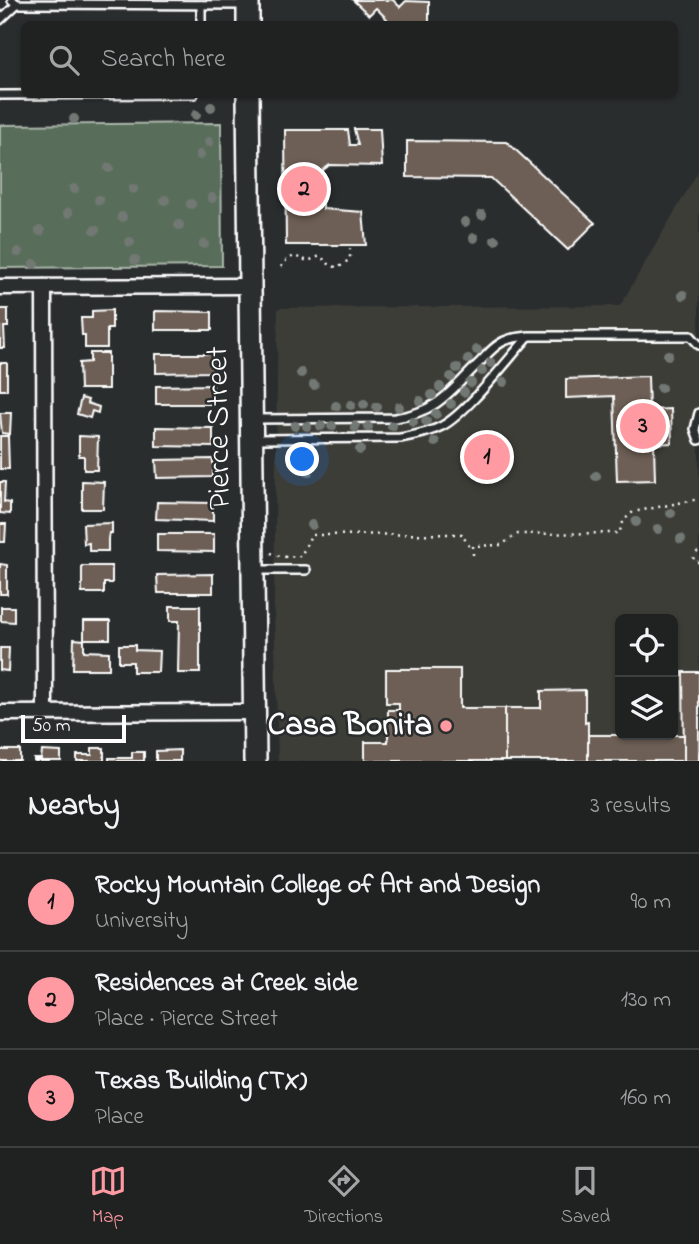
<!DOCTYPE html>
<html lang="en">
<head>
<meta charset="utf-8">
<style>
  :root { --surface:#202222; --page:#282a2a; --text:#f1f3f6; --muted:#a2a4a5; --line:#3d3f40; --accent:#ff9aa2 }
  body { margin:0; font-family:"Indie Flower",sans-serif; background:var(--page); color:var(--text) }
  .controls { position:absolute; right:21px; bottom:21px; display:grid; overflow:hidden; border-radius:10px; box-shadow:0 2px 5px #0004 }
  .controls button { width:63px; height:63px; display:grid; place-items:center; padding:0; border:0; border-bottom:2px solid var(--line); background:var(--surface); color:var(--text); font:35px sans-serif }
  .scale { position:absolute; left:21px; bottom:18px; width:105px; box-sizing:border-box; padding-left:7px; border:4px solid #fff; border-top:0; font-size:19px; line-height:24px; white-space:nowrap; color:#fff; -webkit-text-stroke:5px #2a2d2e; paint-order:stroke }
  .you { position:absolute; left:303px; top:460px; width:24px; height:24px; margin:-18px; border:5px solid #fff; border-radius:50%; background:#1a73e8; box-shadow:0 0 0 10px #1a73e833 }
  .badge { display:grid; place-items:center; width:46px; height:46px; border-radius:50%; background:var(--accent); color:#111; font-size:23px; font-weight:700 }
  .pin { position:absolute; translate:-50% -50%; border:4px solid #fff; box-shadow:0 2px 7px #0006 }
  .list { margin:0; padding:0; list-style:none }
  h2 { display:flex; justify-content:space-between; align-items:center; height:91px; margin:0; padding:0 28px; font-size:30px }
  h2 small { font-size:23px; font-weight:400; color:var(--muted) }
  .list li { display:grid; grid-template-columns:46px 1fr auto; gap:21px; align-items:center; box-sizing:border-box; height:98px; padding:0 28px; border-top:2px solid var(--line) }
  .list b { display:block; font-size:26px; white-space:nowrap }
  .list p { margin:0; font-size:23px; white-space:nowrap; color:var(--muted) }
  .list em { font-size:23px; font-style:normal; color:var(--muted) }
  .icon { flex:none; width:38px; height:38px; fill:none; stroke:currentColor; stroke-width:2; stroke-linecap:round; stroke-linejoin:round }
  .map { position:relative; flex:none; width:699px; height:761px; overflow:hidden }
  .search { position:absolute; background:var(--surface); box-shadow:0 2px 5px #0004; left:21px; right:21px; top:21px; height:77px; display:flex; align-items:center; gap:18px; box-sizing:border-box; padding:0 24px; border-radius:10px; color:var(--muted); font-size:26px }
  .sheet { height:385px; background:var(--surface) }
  nav { display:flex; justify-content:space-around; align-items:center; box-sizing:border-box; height:98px; border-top:2px solid var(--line); background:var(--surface); font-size:19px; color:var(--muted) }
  nav a { display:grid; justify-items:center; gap:4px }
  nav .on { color:var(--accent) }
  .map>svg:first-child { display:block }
</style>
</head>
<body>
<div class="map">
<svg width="699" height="761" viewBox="0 0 699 761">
  <rect width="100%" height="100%" fill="#2a2d2e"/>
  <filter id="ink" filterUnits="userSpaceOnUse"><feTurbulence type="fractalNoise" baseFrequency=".0143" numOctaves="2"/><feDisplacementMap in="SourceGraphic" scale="14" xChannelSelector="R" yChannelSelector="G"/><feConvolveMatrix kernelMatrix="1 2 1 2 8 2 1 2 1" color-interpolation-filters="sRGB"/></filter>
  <g filter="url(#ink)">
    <path fill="#3e3c39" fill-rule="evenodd" d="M699,170v591h-421l-4,-155 4,-298 342,-2zM620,619h53v116h-53z"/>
    <polygon fill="#586e5a" stroke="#acb6ac" stroke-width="2" points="221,123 222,266 0,268 0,125"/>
    <g fill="#6d5f54" stroke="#fff" stroke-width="2">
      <polygon points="353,0 393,0 400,7 406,1 429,2 429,24 387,24 387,19 376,8 369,15"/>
      <polygon points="354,129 380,129 382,166 330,165 323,170 323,209 363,212 366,245 286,245 285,130 348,130 350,145 358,145"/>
      <polygon points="407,141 507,142 595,223 568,250 491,178 407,177"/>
      <polygon points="0,309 8,309 8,327 4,327 5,348 0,348"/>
      <polygon points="112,310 112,329 107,329 107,348 85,348 85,335 82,335 81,318 92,318 92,311"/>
      <polygon points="155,311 212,312 212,330 155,330"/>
      <polygon points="90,353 108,353 108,389 80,389 79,363 90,362"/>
      <polygon points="156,354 212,354 212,372 156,373"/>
      <rect x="0" y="363" width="7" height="27"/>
      <polygon points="648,376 649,410 671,409 672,443 654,444 655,480 617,481 614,396 566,398 566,379"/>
      <polygon points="213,385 213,404 156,404 156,386"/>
      <polygon points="81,398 88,400 87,403 99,407 98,413 92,411 90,418 77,414"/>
      <polygon points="0,413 11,413 10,434 2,433"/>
      <polygon points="156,427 213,428 213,447 156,446"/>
      <polygon points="0,436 8,436 9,469 0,469"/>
      <polygon points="79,436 98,437 97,470 84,470 84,456 79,456"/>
      <polygon points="213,459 213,477 157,478 156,460"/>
      <polygon points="82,481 104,482 103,509 82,509"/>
      <polygon points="0,482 5,482 4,502 10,503 10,514 0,513"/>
      <polygon points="157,502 213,503 213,521 156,519"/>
      <polygon points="112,523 112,533 109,533 108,539 108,551 89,551 89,543 84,544 83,524"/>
      <polygon points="0,524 6,524 5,542 0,542"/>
      <polygon points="157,534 214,534 214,552 157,551"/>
      <polygon points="0,564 7,565 7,594 0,594"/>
      <polygon points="82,566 112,566 112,583 104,583 104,593 82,593"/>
      <polygon points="213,574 213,593 158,593 157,575"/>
      <polygon points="170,606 200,606 200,673 178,673 179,621 170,621"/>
      <polygon points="1,607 14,607 14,622 1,621"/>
      <rect x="84" y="621" width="26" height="18"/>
      <polygon points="74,639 84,640 84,651 109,652 109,669 73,669"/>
      <polygon points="119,645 135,645 135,650 159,651 158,672 133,672 133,662 119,662"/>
      <polygon points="0,648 9,648 8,671 0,670"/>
      <polygon points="386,669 460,669 460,708 505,708 505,761 365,761 365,742 388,742 388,710 399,710 399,703 386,703"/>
      <polygon points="683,672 699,672 699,761 684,761"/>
      <polygon points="585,690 585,723 588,722 588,761 505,761 505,708 541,708 541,691"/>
      <rect x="588" y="735" width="96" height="26"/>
      <polygon points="92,748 104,748 104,761 77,761 77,755 92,755"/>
      <rect x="0" y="750" width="20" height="11"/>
      <polygon points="180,750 180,761 156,761 156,751"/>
      <polygon points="42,751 61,752 61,761 34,761 34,759 41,759"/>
      <polygon points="132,752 144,752 144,761 109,761 109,758 132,758"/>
    </g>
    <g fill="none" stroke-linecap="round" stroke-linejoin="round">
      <g stroke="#fff" stroke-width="12">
        <g id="lane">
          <polyline points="12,0 17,4 244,5"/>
          <polyline points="201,5 201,24"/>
          <polyline points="0,20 17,4"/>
          <polyline points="0,95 194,94"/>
          <polyline points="699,413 695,429 699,440"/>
          <path d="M255,419l140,-1c44,-6 56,-28 86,-57 7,-8 16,-18 26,-21 6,-3 15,-3 22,-4h162l8,9"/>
          <path d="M255,439l145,-1c15,-3 29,-5 42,-12 24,-12 66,-67 86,-89"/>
          <polyline points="254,570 306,570"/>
        </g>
      </g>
      <g stroke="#fff" stroke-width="19">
        <g id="street">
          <polyline points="0,287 250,286"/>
          <polyline points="44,287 45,713"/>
          <polyline points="0,713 253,712"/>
        </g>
      </g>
      <g stroke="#fff" stroke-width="26">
        <g id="secondary">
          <polyline points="248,0 248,24"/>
          <polyline points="248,94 255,761"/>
        </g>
      </g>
      <g stroke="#fff" stroke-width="2.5" stroke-dasharray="2 5" stroke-linecap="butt">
        <polyline points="281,267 284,262 294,256 308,261 320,256 330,265 338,268 350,259 350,245"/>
        <polyline points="271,553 282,557 301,556 311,535 462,534 468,545 473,546"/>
        <polyline points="473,555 473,546 501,545 518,534 619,533 624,520 633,512 699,499"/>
        <polyline points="693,559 699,549"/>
        <polyline points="697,562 699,562"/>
      </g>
      <use href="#lane" stroke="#2a2d2e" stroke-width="7"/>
      <use href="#street" stroke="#2a2d2e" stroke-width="14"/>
      <use href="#secondary" stroke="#2a2d2e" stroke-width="21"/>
    </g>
    <g fill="#727873">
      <circle cx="211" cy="107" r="5"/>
      <circle cx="196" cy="115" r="5"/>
      <circle cx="74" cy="119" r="5"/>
      <circle cx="209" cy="142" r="5"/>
      <circle cx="200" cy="155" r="5"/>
      <circle cx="109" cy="168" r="5"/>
      <circle cx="74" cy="189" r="5"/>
      <circle cx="133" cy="189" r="5"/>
      <circle cx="212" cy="198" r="5"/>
      <circle cx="99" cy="200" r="5"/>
      <circle cx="165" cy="200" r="5"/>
      <circle cx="191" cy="204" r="5"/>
      <circle cx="68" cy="213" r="5"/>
      <circle cx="482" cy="215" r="5"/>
      <circle cx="122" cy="217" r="5"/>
      <circle cx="465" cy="222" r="5"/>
      <circle cx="179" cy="225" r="5"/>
      <circle cx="95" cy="230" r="5"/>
      <circle cx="40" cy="231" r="5"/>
      <circle cx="474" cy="238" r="5"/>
      <circle cx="495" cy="240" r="5"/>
      <circle cx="130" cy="242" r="5"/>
      <circle cx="204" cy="244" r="5"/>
      <circle cx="18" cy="252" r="5"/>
      <circle cx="135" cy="260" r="5"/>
      <circle cx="34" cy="264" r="5"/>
      <circle cx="683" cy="295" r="5"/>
      <circle cx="477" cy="350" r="5"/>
      <circle cx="668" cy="355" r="5"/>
      <circle cx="468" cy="359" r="5"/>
      <circle cx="491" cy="363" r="5"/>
      <circle cx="457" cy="368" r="5"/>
      <circle cx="482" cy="371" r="5"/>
      <circle cx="301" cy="373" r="5"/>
      <circle cx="451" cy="377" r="5"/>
      <circle cx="504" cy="382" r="5"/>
      <circle cx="471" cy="383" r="5"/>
      <circle cx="314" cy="385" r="5"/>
      <circle cx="440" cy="387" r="5"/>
      <circle cx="661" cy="388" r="5"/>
      <circle cx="464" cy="392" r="5"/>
      <circle cx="432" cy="395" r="5"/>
      <circle cx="420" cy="401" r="5"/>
      <circle cx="364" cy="404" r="5"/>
      <circle cx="451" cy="404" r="5"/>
      <circle cx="351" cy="405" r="5"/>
      <circle cx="336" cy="406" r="5"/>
      <circle cx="377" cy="407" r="5"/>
      <circle cx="399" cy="407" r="5"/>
      <circle cx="436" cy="414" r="5"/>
      <circle cx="426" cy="421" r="5"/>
      <circle cx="413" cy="422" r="5"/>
      <circle cx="295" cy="426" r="5"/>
      <circle cx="307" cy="426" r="5"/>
      <circle cx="321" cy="426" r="5"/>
      <circle cx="332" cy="426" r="5"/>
      <circle cx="392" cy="426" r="5"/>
      <circle cx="355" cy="427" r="5"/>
      <circle cx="368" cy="427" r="5"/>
      <circle cx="435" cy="442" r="5"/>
      <circle cx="360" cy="450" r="5"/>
      <circle cx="308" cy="472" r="5"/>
      <circle cx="596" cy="476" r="5"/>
      <circle cx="671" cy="513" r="5"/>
      <circle cx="636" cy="522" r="5"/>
      <circle cx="312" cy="525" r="5"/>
      <circle cx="658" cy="529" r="5"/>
      <circle cx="681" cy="539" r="5"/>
    </g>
  </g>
  <circle fill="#ff9aa2" stroke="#2a2d2e" stroke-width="2.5" cx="446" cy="726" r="7"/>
  <g text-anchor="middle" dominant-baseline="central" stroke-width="5" stroke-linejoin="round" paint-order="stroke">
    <g font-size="32" fill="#fff" stroke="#2a2d2e">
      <text transform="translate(220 428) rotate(-91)">Pierce Street</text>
    </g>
    <g font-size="32" font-weight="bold" fill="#fff" stroke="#2a2d2e" text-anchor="end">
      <text x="432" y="726">Casa Bonita</text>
    </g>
  </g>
</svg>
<div class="controls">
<button><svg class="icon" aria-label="locate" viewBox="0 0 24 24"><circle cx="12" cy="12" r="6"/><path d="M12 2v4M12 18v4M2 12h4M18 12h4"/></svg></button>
<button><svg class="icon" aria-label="layers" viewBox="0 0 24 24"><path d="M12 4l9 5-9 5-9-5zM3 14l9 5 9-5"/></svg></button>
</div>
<div class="scale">50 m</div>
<div class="you"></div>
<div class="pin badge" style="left:487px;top:457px">1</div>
<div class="pin badge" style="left:304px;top:189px">2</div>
<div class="pin badge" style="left:643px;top:426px">3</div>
<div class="search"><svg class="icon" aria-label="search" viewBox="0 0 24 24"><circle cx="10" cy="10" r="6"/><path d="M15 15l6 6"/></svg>Search here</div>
</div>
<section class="sheet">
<h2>Nearby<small>3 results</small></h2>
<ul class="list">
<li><span class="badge">1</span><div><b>Rocky Mountain College of Art and Design</b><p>University</p></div><em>90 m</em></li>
<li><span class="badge">2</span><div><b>Residences at Creek side</b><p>Place · Pierce Street</p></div><em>130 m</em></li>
<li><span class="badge">3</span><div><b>Texas Building (TX)</b><p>Place</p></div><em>160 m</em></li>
</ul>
</section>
<nav>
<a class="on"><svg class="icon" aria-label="map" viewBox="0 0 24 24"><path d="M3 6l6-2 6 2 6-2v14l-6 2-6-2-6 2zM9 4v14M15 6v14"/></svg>Map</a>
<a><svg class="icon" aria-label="directions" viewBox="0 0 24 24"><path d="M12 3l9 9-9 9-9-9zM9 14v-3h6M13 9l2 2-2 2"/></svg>Directions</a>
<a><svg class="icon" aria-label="saved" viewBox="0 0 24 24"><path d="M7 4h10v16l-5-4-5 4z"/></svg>Saved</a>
</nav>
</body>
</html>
